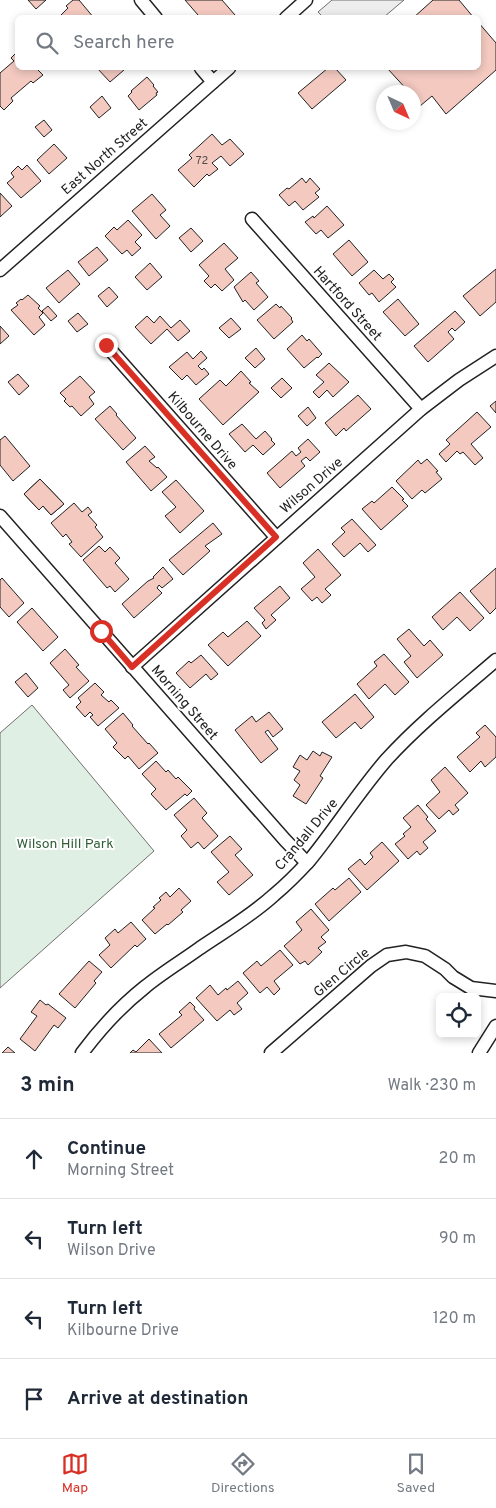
<!DOCTYPE html>
<html lang="en">
<head>
<meta charset="utf-8">
<style>
  :root { --surface:#fff; --page:#f2f2f3; --text:#1f2937; --muted:#747a83; --line:#e0e1e3; --accent:#d93025 }
  body { margin:0; font-family:Overpass,sans-serif; background:var(--page); color:var(--text) }
  .controls { position:absolute; right:15px; bottom:15px; display:grid; overflow:hidden; border-radius:8px; box-shadow:0 2px 8px #0003 }
  .controls button { width:45px; height:45px; display:grid; place-items:center; padding:0; border:0; border-bottom:1px solid var(--line); background:var(--surface); color:var(--text); font:25px sans-serif }
  .compass { position:absolute; left:376px; top:85px; width:45px; height:45px; border-radius:50%; background:var(--surface); box-shadow:0 2px 8px #0003; rotate:136deg }
  .stop { position:absolute; width:15px; height:15px; margin:-11px; border:4px solid #d93025; border-radius:50%; background:#fff }
  .stop.end { background:#d93025; border-color:#fff; box-shadow:0 1px 5px #0008 }
  .list { margin:0; padding:0; list-style:none }
  h2 { display:flex; justify-content:space-between; align-items:center; height:65px; margin:0; padding:0 20px; font-size:21px }
  h2 small { font-size:16px; font-weight:400; color:var(--muted) }
  .list li { display:grid; grid-template-columns:32px 1fr auto; gap:15px; align-items:center; box-sizing:border-box; height:80px; padding:0 20px; border-top:1px solid var(--line) }
  .list b { display:block; font-size:19px; white-space:nowrap }
  .list p { margin:0; font-size:16px; white-space:nowrap; color:var(--muted) }
  .list em { font-size:16px; font-style:normal; color:var(--muted) }
  .icon { flex:none; width:28px; height:28px; fill:none; stroke:currentColor; stroke-width:2; stroke-linecap:round; stroke-linejoin:round }
  .map { position:relative; flex:none; width:496px; height:1053px; overflow:hidden }
  .search { position:absolute; background:var(--surface); box-shadow:0 2px 8px #0003; left:15px; right:15px; top:15px; height:55px; display:flex; align-items:center; gap:12px; box-sizing:border-box; padding:0 18px; border-radius:8px; color:var(--muted); font-size:19px }
  .sheet { height:385px; background:var(--surface) }
  nav { display:flex; justify-content:space-around; align-items:center; box-sizing:border-box; height:70px; border-top:1px solid var(--line); background:var(--surface); font-size:14px; color:var(--muted) }
  nav a { display:grid; justify-items:center; gap:2px }
  nav .on { color:var(--accent) }
  .map>svg:first-child { display:block }
</style>
</head>
<body>
<div class="map">
<svg width="496" height="1053" viewBox="0 0 496 1053">
  <rect width="100%" height="100%" fill="#fff"/>
  <polygon fill="#e0efe3" stroke="#6f6f6f" points="32,705 154,851 0,988 0,733"/>
  <polygon fill="#ededed" stroke="#6f6f6f" points="332,0 404,0 384,17 323,17 318,12"/>
  <g fill="#f3c9c0" stroke="#222">
    <polygon points="28,0 46,0 36,9"/>
    <polygon points="73,0 79,0 94,18 58,18 68,8 66,6"/>
    <polygon points="185,0 222,0 235,15 232,18 199,18 197,16 198,15"/>
    <polygon points="433,0 459,0 474,18 413,18"/>
    <polygon points="478,22 496,43 496,70 446,114 432,96 420,106 414,98 414,92 409,92 387,68 478,68"/>
    <polygon points="18,51 18,68 36,68 43,75 33,83 31,81 11,98 13,101 4,110 0,106 0,73 14,61 11,58"/>
    <polygon points="97,68 122,68 124,70 110,82"/>
    <polygon points="328,68 335,68 346,80 312,109 298,93"/>
    <polygon points="147,77 154,85 153,86 158,92 156,93 157,95 139,110 128,96 132,92 131,91"/>
    <polygon points="102,96 111,108 99,118 90,107"/>
    <polygon points="44,120 52,130 44,137 35,127"/>
    <polygon points="212,134 222,145 230,139 244,154 230,166 221,156 212,163 218,169 209,176 207,174 194,187 178,170 192,158 189,155"/>
    <polygon points="54,144 67,158 49,174 37,160"/>
    <polygon points="27,165 41,181 21,198 7,183 14,177 11,173 18,166 22,170"/>
    <polygon points="302,178 306,183 310,178 320,189 315,193 319,197 303,210 295,201 289,206 279,195 287,188 289,189"/>
    <polygon points="0,193 12,206 0,217"/>
    <polygon points="152,194 166,210 160,215 170,226 156,239 132,211"/>
    <polygon points="327,206 344,225 328,238 321,230 316,234 305,222 313,216 314,218"/>
    <polygon points="128,220 142,235 135,242 141,248 132,256 127,250 122,254 105,236 114,227 117,230"/>
    <polygon points="191,228 203,241 191,252 179,238"/>
    <polygon points="349,240 368,262 352,276 333,254"/>
    <polygon points="224,243 238,258 225,269 234,280 222,291 215,284 211,288 204,281 209,276 199,265"/>
    <polygon points="97,247 108,260 89,276 78,262"/>
    <polygon points="150,263 162,277 147,290 135,277"/>
    <polygon points="496,269 496,302 480,316 463,296"/>
    <polygon points="68,270 80,284 59,303 46,288"/>
    <polygon points="374,270 383,279 389,274 394,279 391,282 396,287 379,302 372,293 369,295 359,283"/>
    <polygon points="251,272 259,281 256,283 268,297 254,310 245,300 243,302 234,287"/>
    <polygon points="109,287 118,297 107,307 98,296"/>
    <polygon points="28,295 40,306 38,308 43,313 39,317 45,325 34,335 11,310 18,305 16,303 21,299 22,300"/>
    <polygon points="398,299 419,324 405,336 383,312"/>
    <polygon points="276,304 280,308 281,306 292,318 291,319 293,322 274,339 257,320"/>
    <polygon points="48,306 57,316 51,321 42,311"/>
    <polygon points="455,311 465,322 455,331 452,328 448,332 454,339 428,362 414,346"/>
    <polygon points="78,313 88,324 77,332 68,321"/>
    <polygon points="147,316 154,323 160,316 171,328 180,320 190,331 178,341 167,329 151,344 135,327"/>
    <polygon points="231,318 241,329 229,338 219,328"/>
    <polygon points="0,326 9,336 0,344"/>
    <polygon points="302,335 307,341 309,339 322,354 318,358 317,357 304,368 287,349"/>
    <polygon points="256,348 265,359 255,368 245,358"/>
    <polygon points="201,351 207,358 198,366 202,370 204,368 209,374 196,385 187,375 182,380 169,367 187,352 193,359"/>
    <polygon points="329,363 349,382 333,397 327,390 319,398 313,392 324,382 316,375"/>
    <polygon points="241,371 251,382 249,383 259,392 223,425 199,399 220,380 226,386"/>
    <polygon points="18,374 29,386 19,395 8,382"/>
    <polygon points="80,376 95,392 89,397 94,404 81,416 72,406 70,407 64,401 66,399 60,393"/>
    <polygon points="282,378 292,388 281,398 271,388"/>
    <polygon points="358,395 371,409 346,431 344,428 336,436 325,423"/>
    <polygon points="496,401 496,413 490,406"/>
    <polygon points="110,406 117,414 116,415 136,438 123,450 95,419"/>
    <polygon points="308,407 316,418 307,426 298,416"/>
    <polygon points="477,412 491,427 471,444 483,458 475,465 463,452 460,454 457,451 446,462 439,454 450,444 446,440"/>
    <polygon points="242,424 256,439 265,431 272,439 271,440 275,444 263,455 253,445 245,452 229,434"/>
    <polygon points="5,436 30,466 13,481 0,465 0,440"/>
    <polygon points="308,439 320,452 310,461 306,457 301,461 305,466 280,488 267,473 292,451 296,456 301,452 298,448"/>
    <polygon points="145,446 155,457 149,461 157,468 158,467 167,477 151,491 126,462"/>
    <polygon points="427,459 438,471 436,472 442,479 425,493 422,490 412,499 396,481 418,460 421,464"/>
    <polygon points="40,479 64,504 51,515 43,506 39,510 24,494"/>
    <polygon points="40,479 64,504 51,515 43,506 39,510 24,494"/>
    <polygon points="176,480 204,511 180,533 165,516 176,507 162,492"/>
    <polygon points="392,487 404,499 402,500 408,506 381,530 362,509 372,501 374,503"/>
    <polygon points="74,503 82,512 88,507 92,512 88,515 97,525 95,527 103,537 81,557 69,544 72,542 66,534 63,537 51,523"/>
    <polygon points="352,519 376,545 368,552 360,543 344,557 332,544 345,532 341,528"/>
    <polygon points="213,523 222,534 205,546 210,551 183,575 169,560"/>
    <polygon points="99,546 105,552 110,547 120,558 115,563 129,579 115,592 110,586 107,588 83,560"/>
    <polygon points="318,549 341,575 325,589 331,595 322,603 317,597 312,601 301,589 315,577 303,563"/>
    <polygon points="163,567 173,579 162,588 159,585 157,588 162,593 134,618 122,604 148,581 154,578 153,577"/>
    <polygon points="496,568 496,608 490,614 470,591"/>
    <polygon points="2,578 24,603 9,617 0,607 0,580"/>
    <polygon points="280,586 290,598 271,615 276,620 266,629 262,623 265,620 254,608"/>
    <polygon points="460,592 484,618 470,631 457,617 443,630 432,617"/>
    <polygon points="32,608 58,637 43,651 17,622"/>
    <polygon points="247,621 261,636 228,666 208,645 223,632 228,637"/>
    <polygon points="409,629 424,646 430,640 443,655 417,678 404,662 411,656 397,639"/>
    <polygon points="65,649 79,665 76,667 89,681 70,698 63,690 69,685 50,663"/>
    <polygon points="384,654 409,682 395,695 385,684 369,699 357,684 377,666 374,662"/>
    <polygon points="201,655 218,674 211,680 206,674 190,688 176,673 189,661 191,663"/>
    <polygon points="26,673 38,688 28,697 15,682"/>
    <polygon points="95,683 104,692 101,695 109,702 111,700 119,708 98,726 90,717 93,715 90,712 85,717 76,707 81,702 78,698"/>
    <polygon points="355,694 374,717 361,729 355,722 336,738 322,722"/>
    <polygon points="269,712 283,729 273,737 268,730 265,732 278,749 261,763 235,730 252,716 256,722"/>
    <polygon points="123,713 133,725 132,726 148,744 149,743 158,753 139,769 128,756 125,759 113,747 117,743 105,729"/>
    <polygon points="485,725 496,737 496,757 485,767 481,761 470,772 457,757 480,737 476,733"/>
    <polygon points="313,751 320,756 322,752 332,757 320,776 323,778 306,804 293,796 300,785 294,780 300,771 293,767 300,755 307,760"/>
    <polygon points="156,761 166,772 168,770 176,779 178,777 192,791 187,796 185,794 166,810 151,794 156,789 142,774"/>
    <polygon points="445,767 468,793 455,805 459,810 453,815 449,810 439,819 426,805 440,792 431,780"/>
    <polygon points="194,798 207,813 202,818 218,836 204,849 198,842 191,848 181,836 187,830 174,815"/>
    <polygon points="418,805 428,817 426,819 436,831 423,842 428,848 420,855 417,851 408,859 395,844 405,836 403,834 411,827 403,818"/>
    <polygon points="230,836 242,849 235,855 253,875 229,895 217,882 229,872 211,852"/>
    <polygon points="382,842 399,861 367,890 348,869 360,859 365,865 373,857 370,853"/>
    <polygon points="349,878 361,892 329,921 315,904 333,888 335,890"/>
    <polygon points="179,888 191,901 181,910 183,912 168,925 167,924 155,934 142,920 155,908 153,907 161,900 159,898 166,892 170,897"/>
    <polygon points="311,909 329,930 321,937 326,942 318,948 322,952 308,965 305,961 300,964 284,946 302,930 296,922"/>
    <polygon points="131,922 146,939 137,947 135,945 111,968 99,955 110,945 105,938 115,929 118,933"/>
    <polygon points="280,950 293,965 274,981 280,989 274,995 267,987 260,993 243,973 257,961 261,966"/>
    <polygon points="89,961 102,972 94,981 96,983 75,1008 59,994"/>
    <polygon points="238,981 248,993 237,1003 242,1009 234,1015 230,1010 217,1021 196,998 210,985 218,995 226,988 227,990"/>
    <polygon points="40,1000 46,1005 48,1004 66,1018 58,1028 54,1025 35,1051 20,1039 37,1016 31,1012"/>
    <polygon points="190,1002 195,1007 194,1009 204,1020 171,1048 159,1034 182,1015 179,1012"/>
    <polygon points="149,1039 162,1053 130,1053 133,1050 136,1052"/>
    <polygon points="8,1047 15,1053 2,1053"/>
  </g>
  <g fill="none" stroke-linecap="round" stroke-linejoin="round">
    <g stroke="#222" stroke-width="15">
      <g id="street">
        <polyline points="141,0 156,18"/>
        <polyline points="286,18 306,0"/>
        <polyline points="201,68 213,82"/>
        <polyline points="252,219 421,409"/>
        <polyline points="0,270 229,68"/>
        <polyline points="106,345 276,537"/>
        <polyline points="0,516 285,840 307,863"/>
        <polyline points="132,667 421,409 459,380 496,356"/>
        <path d="M82,1053c18,-24 39,-47 63,-66 17,-14 37,-26 55,-39 25,-17 51,-32 74,-53 12,-10 24,-22 35,-34 27,-33 50,-70 78,-102 33,-36 72,-67 109,-99"/>
        <polyline points="271,1053 371,966 387,955 406,952 425,956 445,969 453,977 471,988 496,991"/>
        <polyline points="479,1053 496,1026"/>
      </g>
    </g>
    <use href="#street" stroke="#fff" stroke-width="12"/>
  </g>
  <g fill="none" stroke-linecap="round" stroke-linejoin="round">
    <polyline stroke="#d93025" stroke-width="6" points="101,631 132,667 276,537 106,345"/>
  </g>
  <g text-anchor="middle" dominant-baseline="central" stroke-width="4" stroke-linejoin="round" paint-order="stroke">
    <g font-size="11" fill="#564c4a">
      <text x="202" y="161">72</text>
    </g>
    <g font-size="14" fill="#222" stroke="#fff">
      <text transform="translate(105 157) rotate(-41)">East North Street</text>
      <text transform="translate(347 304) rotate(48)">Hartford Street</text>
      <text transform="translate(202 431) rotate(49)">Kilbourne Drive</text>
      <text transform="translate(312 486) rotate(-41)">Wilson Drive</text>
      <text transform="translate(184 703) rotate(49)">Morning Street</text>
      <text transform="translate(307 835) rotate(-50)">Crandall Drive</text>
      <text transform="translate(342 973) rotate(-40)">Glen Circle</text>
    </g>
    <g font-size="14" fill="#2f5e38" stroke="#fff">
      <text x="65" y="844">Wilson Hill Park</text>
    </g>
  </g>
</svg>
<div class="controls">
<button><svg class="icon" aria-label="locate" viewBox="0 0 24 24"><circle cx="12" cy="12" r="6"/><path d="M12 2v4M12 18v4M2 12h4M18 12h4"/></svg></button>
</div>
<svg class="compass" viewBox="-18 -18 36 36"><path d="M0-13l5 13h-10z" fill="#e53935"/><path d="M0 13l5-13h-10z" fill="#747a83"/></svg>
<div class="stop" style="left:101px;top:631px"></div>
<div class="stop end" style="left:106px;top:345px"></div>
<div class="search"><svg class="icon" aria-label="search" viewBox="0 0 24 24"><circle cx="10" cy="10" r="6"/><path d="M15 15l6 6"/></svg>Search here</div>
</div>
<section class="sheet">
<h2>3 min<small>Walk · 230 m</small></h2>
<ul class="list">
<li><svg class="icon" aria-label="ahead" viewBox="0 0 24 24"><path d="M12 20V5M6 11l6-6 6 6"/></svg><div><b>Continue</b><p>Morning Street</p></div><em>20 m</em></li>
<li><svg class="icon" aria-label="left" viewBox="0 0 24 24"><path d="M17 20v-9H6M10 6l-5 5 5 5"/></svg><div><b>Turn left</b><p>Wilson Drive</p></div><em>90 m</em></li>
<li><svg class="icon" aria-label="left" viewBox="0 0 24 24"><path d="M17 20v-9H6M10 6l-5 5 5 5"/></svg><div><b>Turn left</b><p>Kilbourne Drive</p></div><em>120 m</em></li>
<li><svg class="icon" aria-label="arrive" viewBox="0 0 24 24"><path d="M6 21V4h12l-3 4 3 4H6"/></svg><div><b>Arrive at destination</b></div></li>
</ul>
</section>
<nav>
<a class="on"><svg class="icon" aria-label="map" viewBox="0 0 24 24"><path d="M3 6l6-2 6 2 6-2v14l-6 2-6-2-6 2zM9 4v14M15 6v14"/></svg>Map</a>
<a><svg class="icon" aria-label="directions" viewBox="0 0 24 24"><path d="M12 3l9 9-9 9-9-9zM9 14v-3h6M13 9l2 2-2 2"/></svg>Directions</a>
<a><svg class="icon" aria-label="saved" viewBox="0 0 24 24"><path d="M7 4h10v16l-5-4-5 4z"/></svg>Saved</a>
</nav>
</body>
</html>
